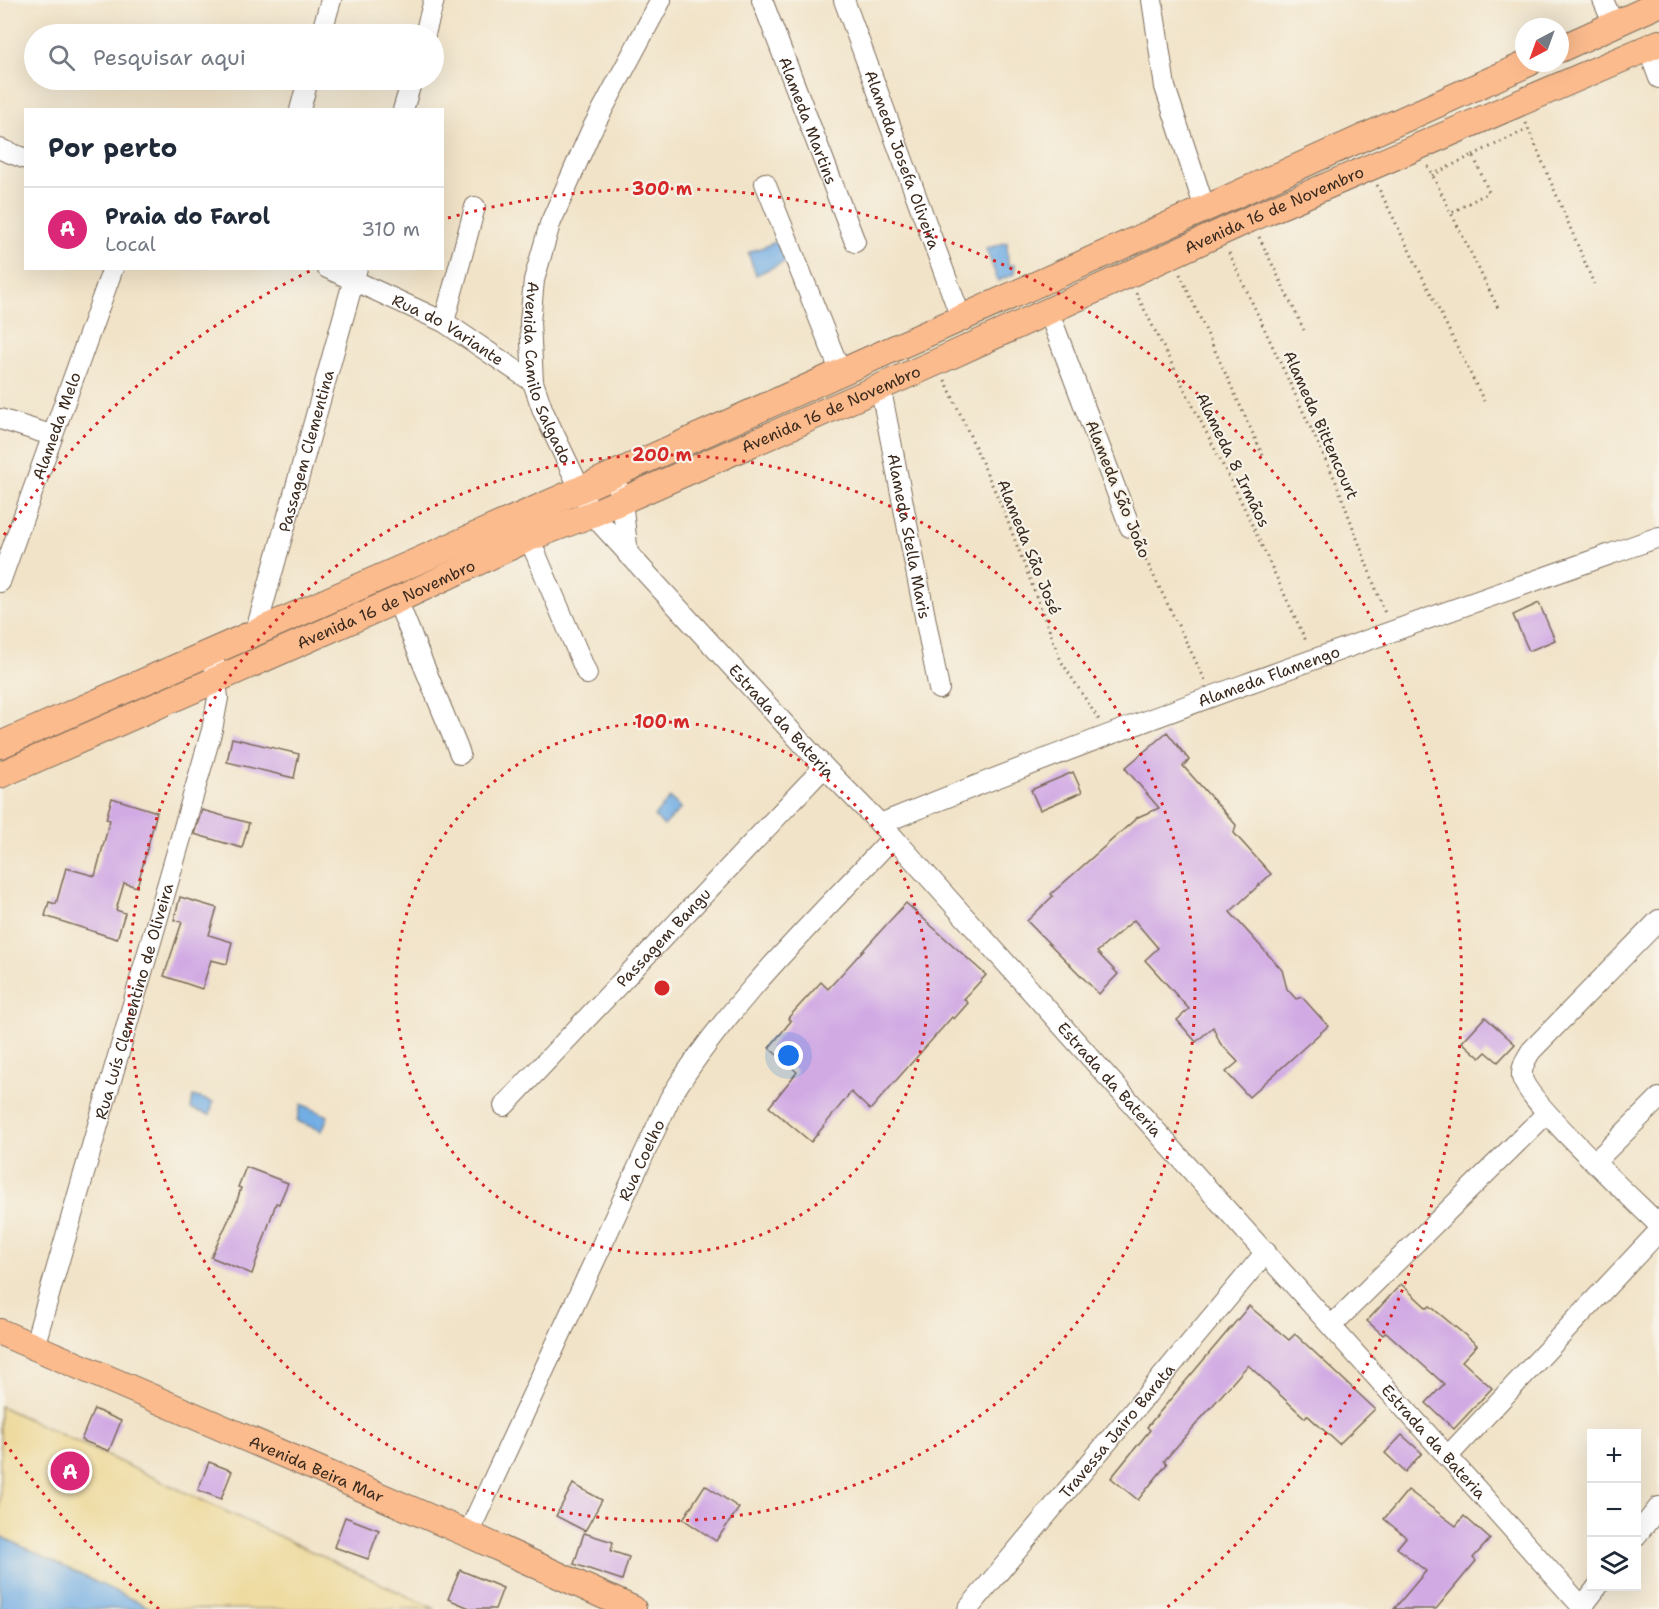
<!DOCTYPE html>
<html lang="pt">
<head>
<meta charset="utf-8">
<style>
  :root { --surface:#fff; --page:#f6f6f7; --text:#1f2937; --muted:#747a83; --line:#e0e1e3; --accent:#db2777 }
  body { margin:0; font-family:"Shantell Sans",sans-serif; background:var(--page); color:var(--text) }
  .controls { position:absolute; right:18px; bottom:18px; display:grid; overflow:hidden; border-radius:0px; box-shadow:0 6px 24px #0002 }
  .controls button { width:54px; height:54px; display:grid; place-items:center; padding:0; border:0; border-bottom:2px solid var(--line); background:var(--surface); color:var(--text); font:30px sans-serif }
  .compass { position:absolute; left:1515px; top:18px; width:54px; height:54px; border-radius:50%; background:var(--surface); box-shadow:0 6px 24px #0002; rotate:221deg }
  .you { position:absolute; left:789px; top:1056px; width:21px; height:21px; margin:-15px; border:4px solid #fff; border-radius:50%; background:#1a73e8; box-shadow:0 0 0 9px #1a73e833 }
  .badge { display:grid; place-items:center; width:39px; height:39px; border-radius:50%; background:var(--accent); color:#fff; font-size:20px; font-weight:700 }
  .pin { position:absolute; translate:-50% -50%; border:3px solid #fff; box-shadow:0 2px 6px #0006 }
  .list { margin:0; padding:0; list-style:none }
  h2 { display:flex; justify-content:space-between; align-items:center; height:78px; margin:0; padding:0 24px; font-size:26px }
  h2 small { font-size:20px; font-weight:400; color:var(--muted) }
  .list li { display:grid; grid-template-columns:39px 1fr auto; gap:18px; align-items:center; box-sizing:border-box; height:84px; padding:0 24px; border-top:2px solid var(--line) }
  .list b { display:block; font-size:22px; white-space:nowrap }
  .list p { margin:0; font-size:20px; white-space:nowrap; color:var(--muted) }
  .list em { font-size:20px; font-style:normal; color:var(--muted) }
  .icon { flex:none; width:33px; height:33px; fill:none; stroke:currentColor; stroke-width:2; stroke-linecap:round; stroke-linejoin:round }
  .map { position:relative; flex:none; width:1659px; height:1609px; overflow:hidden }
  .search { position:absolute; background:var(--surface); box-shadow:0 6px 24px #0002; left:24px; top:24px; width:420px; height:66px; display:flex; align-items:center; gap:15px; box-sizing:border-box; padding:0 21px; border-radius:33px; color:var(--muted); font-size:22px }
  .panel { position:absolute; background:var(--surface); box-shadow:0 6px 24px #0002; left:24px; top:108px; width:420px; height:162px; border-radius:0px }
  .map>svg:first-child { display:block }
</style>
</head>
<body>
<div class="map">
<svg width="1659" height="1609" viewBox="0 0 1659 1609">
  <rect width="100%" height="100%" fill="#f7f3e8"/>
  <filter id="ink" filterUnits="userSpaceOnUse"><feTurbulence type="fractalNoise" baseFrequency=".0167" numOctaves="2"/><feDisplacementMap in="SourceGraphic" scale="12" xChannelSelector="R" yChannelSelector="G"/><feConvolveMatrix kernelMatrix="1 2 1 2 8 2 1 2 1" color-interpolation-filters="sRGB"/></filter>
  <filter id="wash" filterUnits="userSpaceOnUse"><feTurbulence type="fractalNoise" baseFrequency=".008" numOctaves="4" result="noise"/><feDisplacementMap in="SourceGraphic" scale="24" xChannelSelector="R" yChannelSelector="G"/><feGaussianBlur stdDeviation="1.35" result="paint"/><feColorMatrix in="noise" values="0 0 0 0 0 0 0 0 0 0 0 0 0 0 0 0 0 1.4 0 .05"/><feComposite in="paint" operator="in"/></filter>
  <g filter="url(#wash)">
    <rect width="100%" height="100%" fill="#f1e3c8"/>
    <polygon fill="#eeda9e" stroke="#94825e" stroke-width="1.5" points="0,1406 435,1609 152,1609 0,1536"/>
    <g fill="#72ade3" stroke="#566c80" stroke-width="1.5">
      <polygon points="783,239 791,259 756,275 748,253"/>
      <polygon points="1007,242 1008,265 1015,265 1014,274 998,281 986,249"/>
      <polygon points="670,798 681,808 664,826 654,816"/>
      <polygon points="193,1096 213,1102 210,1115 191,1109"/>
      <polygon points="301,1104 328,1116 322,1131 297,1121"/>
      <polygon points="0,1536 152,1609 0,1609"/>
    </g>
    <g id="blocks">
      <g fill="#d1aae4">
        <polygon points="1539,603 1555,640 1529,651 1513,615"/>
        <polygon points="1167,732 1189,760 1183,766 1236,825 1234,833 1271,874 1230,912 1282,970 1287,989 1296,999 1302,997 1328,1026 1249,1097 1226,1072 1238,1062 1220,1043 1213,1027 1196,1042 1177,1020 1189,1009 1145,960 1158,948 1134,920 1097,952 1118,974 1099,994 1027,921 1053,896 1051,894 1138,817 1159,808 1125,768"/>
        <polygon points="232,738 299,754 294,778 227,762"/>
        <polygon points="1073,772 1082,792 1040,810 1031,790"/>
        <polygon points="112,798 157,812 137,887 124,883 116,910 125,913 117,939 45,916 49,902 56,904 66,868 95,876 110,820 106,819"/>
        <polygon points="202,810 249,823 242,848 194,834"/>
        <polygon points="180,897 217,908 209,935 232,942 227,964 211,960 202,989 164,976 182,922 174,920"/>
        <polygon points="906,903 986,975 964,999 968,1003 954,1019 952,1017 870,1110 851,1092 811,1142 769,1107 797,1072 769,1048 791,1021 788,1018 821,982 828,989"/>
        <polygon points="1485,1017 1515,1044 1498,1062 1486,1052 1480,1058 1462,1042"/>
        <polygon points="246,1167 288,1183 279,1204 276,1203 252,1274 211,1257 236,1204 241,1188 238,1187"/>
        <polygon points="1401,1284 1427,1308 1430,1306 1477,1345 1462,1361 1492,1388 1454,1429 1426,1403 1444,1384 1386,1332 1383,1335 1367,1321"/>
        <polygon points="1249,1306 1289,1340 1295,1334 1375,1409 1339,1444 1307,1415 1305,1418 1248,1365 1164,1461 1167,1464 1138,1500 1111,1478 1150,1430 1147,1427"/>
        <polygon points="94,1409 121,1421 109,1451 81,1440"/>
        <polygon points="1402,1435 1422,1453 1405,1472 1385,1453"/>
        <polygon points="209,1462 232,1471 221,1499 198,1490"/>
        <polygon points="573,1484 602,1500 585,1531 556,1516"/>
        <polygon points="705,1485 739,1508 716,1541 683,1519"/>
        <polygon points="1408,1490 1456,1526 1464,1516 1490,1539 1473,1558 1476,1561 1436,1609 1394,1609 1426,1571 1397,1548 1406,1537 1384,1519"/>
        <polygon points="345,1517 379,1530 368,1559 334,1547"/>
        <polygon points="584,1533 613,1542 611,1551 629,1557 622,1580 574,1564"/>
        <polygon points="460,1570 503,1588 495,1609 472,1609 448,1599"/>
      </g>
    </g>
  </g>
  <g filter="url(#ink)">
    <use href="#blocks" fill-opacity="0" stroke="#7b6b5a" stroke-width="1.5"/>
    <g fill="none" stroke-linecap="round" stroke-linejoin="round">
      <g stroke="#7b6b5a" stroke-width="22">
        <g id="minor">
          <path id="s1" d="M661,0l-70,131 -41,93 -16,56 -4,42 3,60 10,29 49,103 232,253 69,70 691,772"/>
          <path id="s2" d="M762,0l93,242"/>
          <path id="s3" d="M844,0l117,318"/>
          <polyline points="1152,0 1165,87 1205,209"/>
          <polyline points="1603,0 1614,25"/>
          <polyline points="321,34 331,0"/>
          <polyline points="425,34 434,0"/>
          <polyline points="1648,48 1659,78"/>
          <polyline points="300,110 308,80"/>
          <polyline points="403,110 412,80"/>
          <polyline points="0,149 26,159"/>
          <polyline points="765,183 841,373"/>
          <path id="s4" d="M327,268l117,54 89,60"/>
          <polyline points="1048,310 1130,527"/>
          <polyline points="444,322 475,207"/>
          <path id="s5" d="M880,385l59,304"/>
          <polyline points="0,419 51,435"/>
          <polyline points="613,475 622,500 628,555"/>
          <polyline points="529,538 587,674"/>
          <path id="s6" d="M0,582l113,-314"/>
          <polyline points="397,600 460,754"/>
          <path id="s7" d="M255,634l102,-366"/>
          <path id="s8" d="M880,824c257,-104 518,-195 779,-287"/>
          <path d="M1659,920l-128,131c-5,8 -10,16 -9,26 4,24 113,124 137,148"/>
          <path id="s9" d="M504,1106l320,-339"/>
          <polyline points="1596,1161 1659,1098"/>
          <polyline points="1332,1325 1546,1114"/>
          <path id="s10" d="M34,1347l178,-617 6,-32 -5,-46"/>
          <polyline points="1447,1457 1659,1231"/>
          <path id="s11" d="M468,1534l202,-436c58,-95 147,-179 223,-261"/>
          <polyline points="1636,1536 1659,1507"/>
          <polyline points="1582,1607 1598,1586"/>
          <path id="s12" d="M968,1609l298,-357"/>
        </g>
      </g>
      <g stroke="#7b6b5a" stroke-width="28">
        <g id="major">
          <polyline points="1560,49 1659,4"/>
          <polyline points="0,745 579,490 1529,63"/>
          <path id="s13" d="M0,775l397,-175 132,-62 63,-24 345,-152 313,-143 409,-176"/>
          <path id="s14" d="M0,1332l468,202 165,75"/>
        </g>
      </g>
      <g stroke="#7b6b5a" stroke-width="3" stroke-dasharray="1.5 4.5" stroke-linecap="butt">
        <polyline points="1526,123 1594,284"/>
        <polyline points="1473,155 1528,129"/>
        <polyline points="1428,166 1499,310"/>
        <polyline points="1432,175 1473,155 1489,192 1451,213"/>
        <polyline points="1377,185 1484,401"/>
        <polyline points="1259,237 1304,330"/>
        <polyline points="1229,253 1336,482 1386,616"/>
        <polyline points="1180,274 1264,458"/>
        <polyline points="1136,293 1241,501 1307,643"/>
        <polyline points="945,380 1003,509 1061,661 1099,720"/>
        <polyline points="1138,544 1205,680"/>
      </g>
      <use href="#minor" stroke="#fff" stroke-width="20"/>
      <use href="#major" stroke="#fbbb8d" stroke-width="26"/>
    </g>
  </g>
  <g fill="none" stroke="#d62828" stroke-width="3" stroke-dasharray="3 6">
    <circle cx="662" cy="988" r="266"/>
    <circle cx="662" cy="988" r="533"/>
    <path d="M159 1609A799 799 0 0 1 4 1441M4 535A799 799 0 0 1 312 270M448 218A799 799 0 0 1 1165 1609"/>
  </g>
  <g text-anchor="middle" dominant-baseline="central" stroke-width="4.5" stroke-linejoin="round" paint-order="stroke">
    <g font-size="16" fill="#3b2a1e" stroke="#f7f3e8">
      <text stroke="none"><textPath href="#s2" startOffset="129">Alameda Martins</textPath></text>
      <text stroke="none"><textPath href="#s3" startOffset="170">Alameda Josefa Oliveira</textPath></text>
      <text stroke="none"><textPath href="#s13" startOffset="1394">Avenida 16 de Novembro</textPath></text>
      <text stroke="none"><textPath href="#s4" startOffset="136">Rua do Variante</textPath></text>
      <text stroke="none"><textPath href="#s1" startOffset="404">Avenida Camilo Salgado</textPath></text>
      <text stroke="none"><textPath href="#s13" startOffset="908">Avenida 16 de Novembro</textPath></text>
      <text stroke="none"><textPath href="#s6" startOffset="166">Alameda Melo</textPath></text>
      <text transform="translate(1321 425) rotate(66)">Alameda Bittencourt</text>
      <text stroke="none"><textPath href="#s7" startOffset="190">Passagem Clementina</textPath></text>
      <text transform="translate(1233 460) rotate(64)">Alameda 8 Irmãos</text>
      <text transform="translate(1118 489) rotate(68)">Alameda São João</text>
      <text stroke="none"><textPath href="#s5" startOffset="154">Alameda Stella Maris</textPath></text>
      <text transform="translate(1029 547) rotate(68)">Alameda São José</text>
      <text stroke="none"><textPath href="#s13" startOffset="422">Avenida 16 de Novembro</textPath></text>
      <text stroke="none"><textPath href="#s8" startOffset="416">Alameda Flamengo</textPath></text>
      <text stroke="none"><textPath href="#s1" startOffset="836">Estrada da Bateria</textPath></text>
      <text stroke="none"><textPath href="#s9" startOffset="232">Passagem Bangu</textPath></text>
      <text stroke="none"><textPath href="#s10" startOffset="360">Rua Luís Clementino de Oliveira</textPath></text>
      <text stroke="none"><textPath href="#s1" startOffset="1322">Estrada da Bateria</textPath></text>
      <text stroke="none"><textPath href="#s11" startOffset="412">Rua Coelho</textPath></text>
      <text stroke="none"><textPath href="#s12" startOffset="232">Travessa Jairo Barata</textPath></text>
      <text stroke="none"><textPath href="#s1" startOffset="1808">Estrada da Bateria</textPath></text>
      <text stroke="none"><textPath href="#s14" startOffset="345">Avenida Beira Mar</textPath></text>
    </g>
  </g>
  <circle cx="662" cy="988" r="9" fill="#d62828" stroke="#f7f3e8" stroke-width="3"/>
  <g font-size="18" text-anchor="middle" font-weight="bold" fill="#d62828" stroke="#f7f3e8" stroke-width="4.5" stroke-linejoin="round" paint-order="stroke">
    <text x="662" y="195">300 m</text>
    <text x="662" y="461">200 m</text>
    <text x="662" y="728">100 m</text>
  </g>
</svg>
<div class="controls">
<button>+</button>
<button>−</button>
<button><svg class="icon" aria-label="layers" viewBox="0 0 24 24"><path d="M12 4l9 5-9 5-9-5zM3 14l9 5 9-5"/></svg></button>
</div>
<svg class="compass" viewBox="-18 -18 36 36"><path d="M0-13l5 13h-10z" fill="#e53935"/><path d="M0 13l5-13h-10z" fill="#747a83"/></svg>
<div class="you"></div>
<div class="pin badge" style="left:70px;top:1471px">A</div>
<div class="search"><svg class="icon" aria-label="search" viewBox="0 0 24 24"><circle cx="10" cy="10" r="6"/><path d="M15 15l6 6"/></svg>Pesquisar aqui</div>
<section class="panel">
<h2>Por perto<small></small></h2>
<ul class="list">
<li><span class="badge">A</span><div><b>Praia do Farol</b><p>Local</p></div><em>310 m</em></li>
</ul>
</section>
</div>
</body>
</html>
